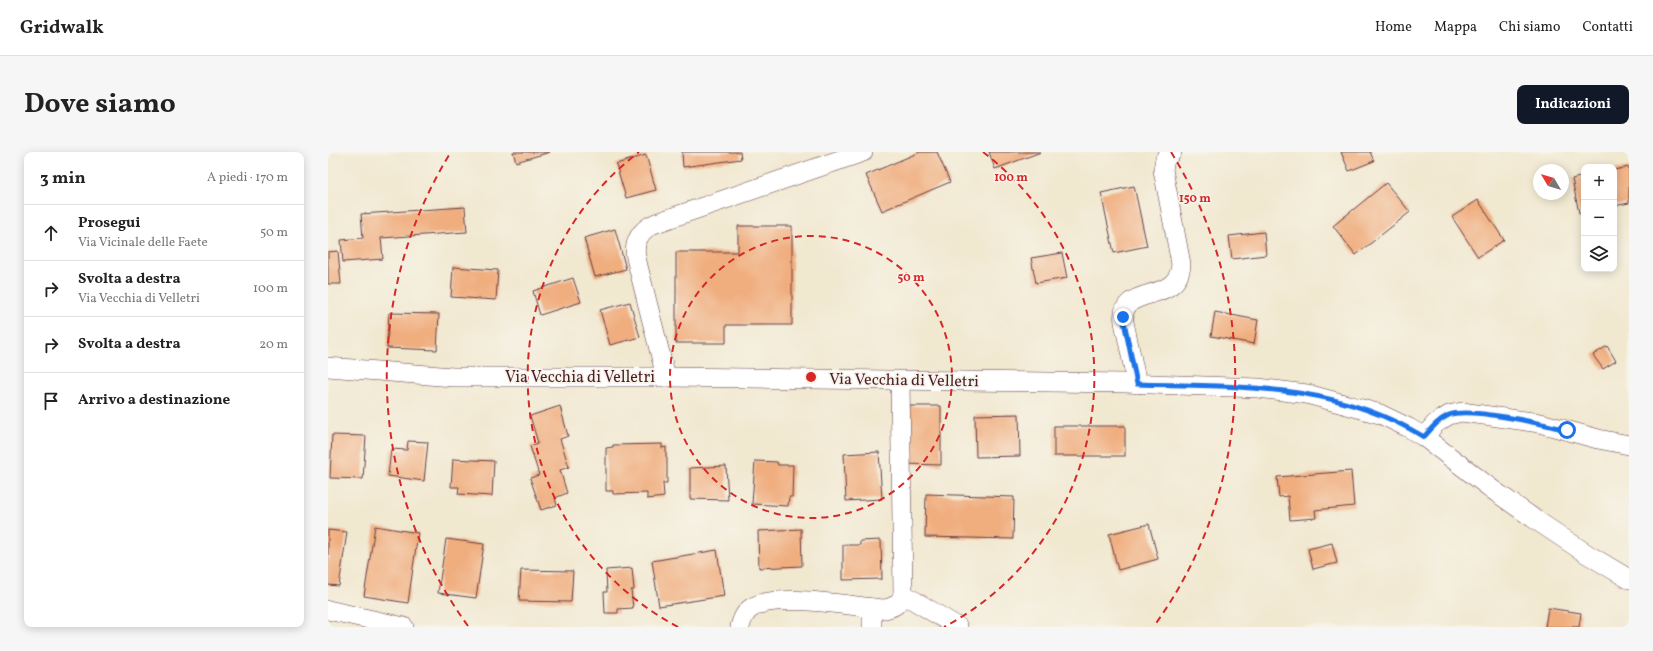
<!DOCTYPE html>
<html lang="it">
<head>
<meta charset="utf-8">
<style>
  :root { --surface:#fff; --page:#f6f6f6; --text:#222; --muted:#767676; --line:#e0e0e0; --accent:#111827 }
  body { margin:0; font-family:Vollkorn,serif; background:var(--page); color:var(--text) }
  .controls { position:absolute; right:12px; top:12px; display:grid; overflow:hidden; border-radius:8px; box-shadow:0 2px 10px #0003 }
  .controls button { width:36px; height:36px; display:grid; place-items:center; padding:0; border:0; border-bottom:1px solid var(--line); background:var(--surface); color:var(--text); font:20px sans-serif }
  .compass { position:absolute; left:1205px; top:12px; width:36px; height:36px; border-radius:50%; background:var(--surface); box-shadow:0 2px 10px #0003; rotate:308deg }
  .stop { position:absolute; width:12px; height:12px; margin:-9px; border:3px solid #1a73e8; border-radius:50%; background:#fff }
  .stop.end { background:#1a73e8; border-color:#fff; box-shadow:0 1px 4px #0008 }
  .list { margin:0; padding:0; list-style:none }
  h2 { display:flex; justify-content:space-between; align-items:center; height:52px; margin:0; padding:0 16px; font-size:17px }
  h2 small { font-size:13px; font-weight:400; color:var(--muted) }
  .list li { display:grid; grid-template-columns:26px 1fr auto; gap:12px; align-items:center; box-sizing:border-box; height:56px; padding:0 16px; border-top:1px solid var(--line) }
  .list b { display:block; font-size:15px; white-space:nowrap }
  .list p { margin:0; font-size:13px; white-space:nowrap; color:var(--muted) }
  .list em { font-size:13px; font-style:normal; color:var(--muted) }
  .icon { flex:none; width:22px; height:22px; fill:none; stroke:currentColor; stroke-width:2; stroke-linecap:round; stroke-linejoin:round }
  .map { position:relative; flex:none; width:1301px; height:475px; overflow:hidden; border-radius:8px }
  header { display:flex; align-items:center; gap:24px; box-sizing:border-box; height:56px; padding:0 20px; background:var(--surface); border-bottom:1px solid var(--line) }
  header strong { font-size:19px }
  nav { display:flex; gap:22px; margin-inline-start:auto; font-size:14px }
  .intro { display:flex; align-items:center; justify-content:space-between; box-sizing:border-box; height:96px; padding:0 24px }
  h1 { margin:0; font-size:28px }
  .button { padding:10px 18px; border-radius:8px; background:var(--accent); color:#fff; font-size:14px; font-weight:700 }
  main { display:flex; gap:24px; padding:0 24px }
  aside { flex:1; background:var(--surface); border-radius:8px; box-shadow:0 2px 10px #0003 }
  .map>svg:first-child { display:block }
</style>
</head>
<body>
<header>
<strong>Gridwalk</strong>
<nav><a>Home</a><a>Mappa</a><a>Chi siamo</a><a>Contatti</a></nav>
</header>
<div class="intro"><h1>Dove siamo</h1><a class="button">Indicazioni</a></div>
<main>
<aside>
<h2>3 min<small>A piedi · 170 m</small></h2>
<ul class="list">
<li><svg class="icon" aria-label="ahead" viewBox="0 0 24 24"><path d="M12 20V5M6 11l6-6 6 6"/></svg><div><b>Prosegui</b><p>Via Vicinale delle Faete</p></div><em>50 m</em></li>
<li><svg class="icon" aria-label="right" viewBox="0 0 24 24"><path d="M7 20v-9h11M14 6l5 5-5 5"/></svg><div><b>Svolta a destra</b><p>Via Vecchia di Velletri</p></div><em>100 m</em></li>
<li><svg class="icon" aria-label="right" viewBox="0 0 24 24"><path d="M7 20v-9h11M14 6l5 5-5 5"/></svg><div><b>Svolta a destra</b></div><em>20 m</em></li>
<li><svg class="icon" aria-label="arrive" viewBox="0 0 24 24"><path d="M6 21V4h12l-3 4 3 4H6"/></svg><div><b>Arrivo a destinazione</b></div></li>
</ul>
</aside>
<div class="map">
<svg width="1301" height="475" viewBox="0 0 1301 475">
  <rect width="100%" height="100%" fill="#f7f3e8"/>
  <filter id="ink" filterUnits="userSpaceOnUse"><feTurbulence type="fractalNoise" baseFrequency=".025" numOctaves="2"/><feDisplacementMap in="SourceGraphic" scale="8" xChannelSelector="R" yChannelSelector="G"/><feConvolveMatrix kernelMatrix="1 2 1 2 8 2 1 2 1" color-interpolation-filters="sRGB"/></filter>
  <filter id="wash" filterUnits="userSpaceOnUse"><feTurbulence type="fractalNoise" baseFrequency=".012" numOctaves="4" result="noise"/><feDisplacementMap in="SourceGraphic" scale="16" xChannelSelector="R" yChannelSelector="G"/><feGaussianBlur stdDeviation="0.9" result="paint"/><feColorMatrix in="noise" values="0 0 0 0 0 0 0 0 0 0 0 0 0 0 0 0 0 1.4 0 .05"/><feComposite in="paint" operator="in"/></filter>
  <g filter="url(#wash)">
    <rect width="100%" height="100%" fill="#f1e8d0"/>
    <g id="blocks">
      <g fill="#f0ad7e">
        <polygon points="185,0 222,0 188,10"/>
        <polygon points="354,0 412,0 413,7 355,15"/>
        <polygon points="592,0 609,0 622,30 554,59 538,23"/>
        <polygon points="661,0 713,0 667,17"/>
        <polygon points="1013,0 1042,0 1046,9 1021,19"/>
        <polygon points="318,3 328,38 298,46 288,12"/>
        <polygon points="1301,15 1301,51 1286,54 1286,18"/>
        <polygon points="1256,24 1256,60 1251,61 1244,27"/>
        <polygon points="1058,31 1082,60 1028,103 1005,74"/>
        <polygon points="806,34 819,94 786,101 773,41"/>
        <polygon points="1150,48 1176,88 1150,105 1124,65"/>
        <polygon points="137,55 139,80 53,86 55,107 15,110 13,88 35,86 33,62"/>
        <polygon points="410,74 464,74 464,173 398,173 398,191 348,191 348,100 410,100"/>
        <polygon points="287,77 298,117 267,125 256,86"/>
        <polygon points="936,80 938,103 904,107 901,84"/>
        <polygon points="10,99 13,132 0,132 0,100"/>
        <polygon points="734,101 739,126 708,131 703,106"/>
        <polygon points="125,115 170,118 168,148 123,145"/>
        <polygon points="245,126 253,150 212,163 205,139"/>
        <polygon points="302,150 312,185 282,193 272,158"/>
        <polygon points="887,160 930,168 926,192 883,184"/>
        <polygon points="61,161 111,162 109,198 59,196"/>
        <polygon points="1279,194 1288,209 1275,217 1265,203"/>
        <polygon points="232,254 240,284 232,287 241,315 232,318 239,341 227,346 229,353 213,358 202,326 211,323 202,294 210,291 202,264"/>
        <polygon points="578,254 613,254 613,313 577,312"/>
        <polygon points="691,262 692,304 648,305 647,263"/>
        <rect x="726" y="274" width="71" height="30"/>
        <polygon points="4,283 38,284 35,327 2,326"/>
        <polygon points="80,289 100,290 96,329 60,324 63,297 79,298"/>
        <polygon points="334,292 334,296 338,295 338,305 339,306 339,331 335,331 336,345 319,347 319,341 285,342 285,339 278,339 278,296 285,295 285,293"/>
        <polygon points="551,300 554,347 518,349 516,302"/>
        <polygon points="125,307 166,309 164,344 130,342 131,335 123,335"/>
        <polygon points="427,309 449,310 450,313 465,313 464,345 461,345 460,354 424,352"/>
        <polygon points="398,314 400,348 362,347 362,316"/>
        <polygon points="1023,319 1026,354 987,358 988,366 962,368 960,344 951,345 949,325"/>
        <polygon points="598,342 686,345 685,387 597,385"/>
        <polygon points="821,372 830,407 790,418 781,382"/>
        <polygon points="47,374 90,381 80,451 36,444"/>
        <polygon points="473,377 474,414 431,416 430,379"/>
        <polygon points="0,378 19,380 11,434 0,433"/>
        <polygon points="118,387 156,392 148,446 110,441"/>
        <polygon points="553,388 554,427 515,428 515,393 532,393 532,389"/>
        <polygon points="1004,391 1009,411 985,417 980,397"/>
        <polygon points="389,398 396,444 331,454 324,409"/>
        <polygon points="304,416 306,438 303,438 305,456 290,457 290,461 277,461 276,440 279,440 278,418"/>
        <polygon points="193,418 245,419 243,450 191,449"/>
        <polygon points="1220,456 1253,461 1251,475 1217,475"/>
      </g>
    </g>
  </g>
  <g filter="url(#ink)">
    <use href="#blocks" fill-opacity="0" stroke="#633d44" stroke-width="1"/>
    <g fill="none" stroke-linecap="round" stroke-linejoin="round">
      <g stroke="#633d44" stroke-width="20">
        <g id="minor">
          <polyline points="0,215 125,225 338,225 797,231 930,236 979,242 1052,262 1081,276 1096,285 1165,338 1205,366 1259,402 1301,427"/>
          <path d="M338,225l-30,-119c-3,-16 5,-29 20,-35l207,-71"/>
          <path d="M809,232l-13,-62c-6,-39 55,-16 57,-58l-18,-94 2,-11 7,-7"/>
          <polyline points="1096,285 1107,272 1113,268 1121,263 1134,260 1212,271 1270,287 1301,293"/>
          <polyline points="575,442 630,475"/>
          <polyline points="544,456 544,475"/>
          <polyline points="0,458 76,475"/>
          <path d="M412,475c2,-8 5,-16 13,-20 25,-15 101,0 132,2 9,-2 15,-5 18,-15l-3,-213"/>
        </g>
      </g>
      <use href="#minor" stroke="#fff" stroke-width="19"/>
    </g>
  </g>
  <g fill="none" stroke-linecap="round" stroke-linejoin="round" filter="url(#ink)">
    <path stroke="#1a73e8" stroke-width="5" d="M795,165l14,67c101,3 197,-2 287,53 7,-8 14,-17 25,-22 20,-8 95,9 118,15"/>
  </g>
  <g fill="none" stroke="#d62828" stroke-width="2" stroke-dasharray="7 5">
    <circle cx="483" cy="225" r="141"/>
    <path d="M350 475A283 283 0 0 1 311 0M655 0A283 283 0 0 1 616 475"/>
    <path d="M140 474A424 424 0 0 1 123 0M843 0A424 424 0 0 1 826 474"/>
  </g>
  <g text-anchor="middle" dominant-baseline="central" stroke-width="3.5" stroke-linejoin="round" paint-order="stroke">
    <g font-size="16" fill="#4a1f2b" stroke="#f7f3e8">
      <text x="252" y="226">Via Vecchia di Velletri</text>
      <text transform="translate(576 229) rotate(1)">Via Vecchia di Velletri</text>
    </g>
  </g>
  <circle cx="483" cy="225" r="6" fill="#d62828" stroke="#f7f3e8" stroke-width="2"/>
  <g font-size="12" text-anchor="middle" font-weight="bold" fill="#d62828" stroke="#f7f3e8" stroke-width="3.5" stroke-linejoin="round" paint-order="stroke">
    <text x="683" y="29">100 m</text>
    <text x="867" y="50">150 m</text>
    <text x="583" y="129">50 m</text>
  </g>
</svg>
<div class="controls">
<button>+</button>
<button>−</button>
<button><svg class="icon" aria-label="layers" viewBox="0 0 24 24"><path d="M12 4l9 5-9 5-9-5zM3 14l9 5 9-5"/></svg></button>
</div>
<svg class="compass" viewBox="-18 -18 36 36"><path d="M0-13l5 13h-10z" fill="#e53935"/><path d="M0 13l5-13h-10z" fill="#767676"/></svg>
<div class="stop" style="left:1239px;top:278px"></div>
<div class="stop end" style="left:795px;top:165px"></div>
</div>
</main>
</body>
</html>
